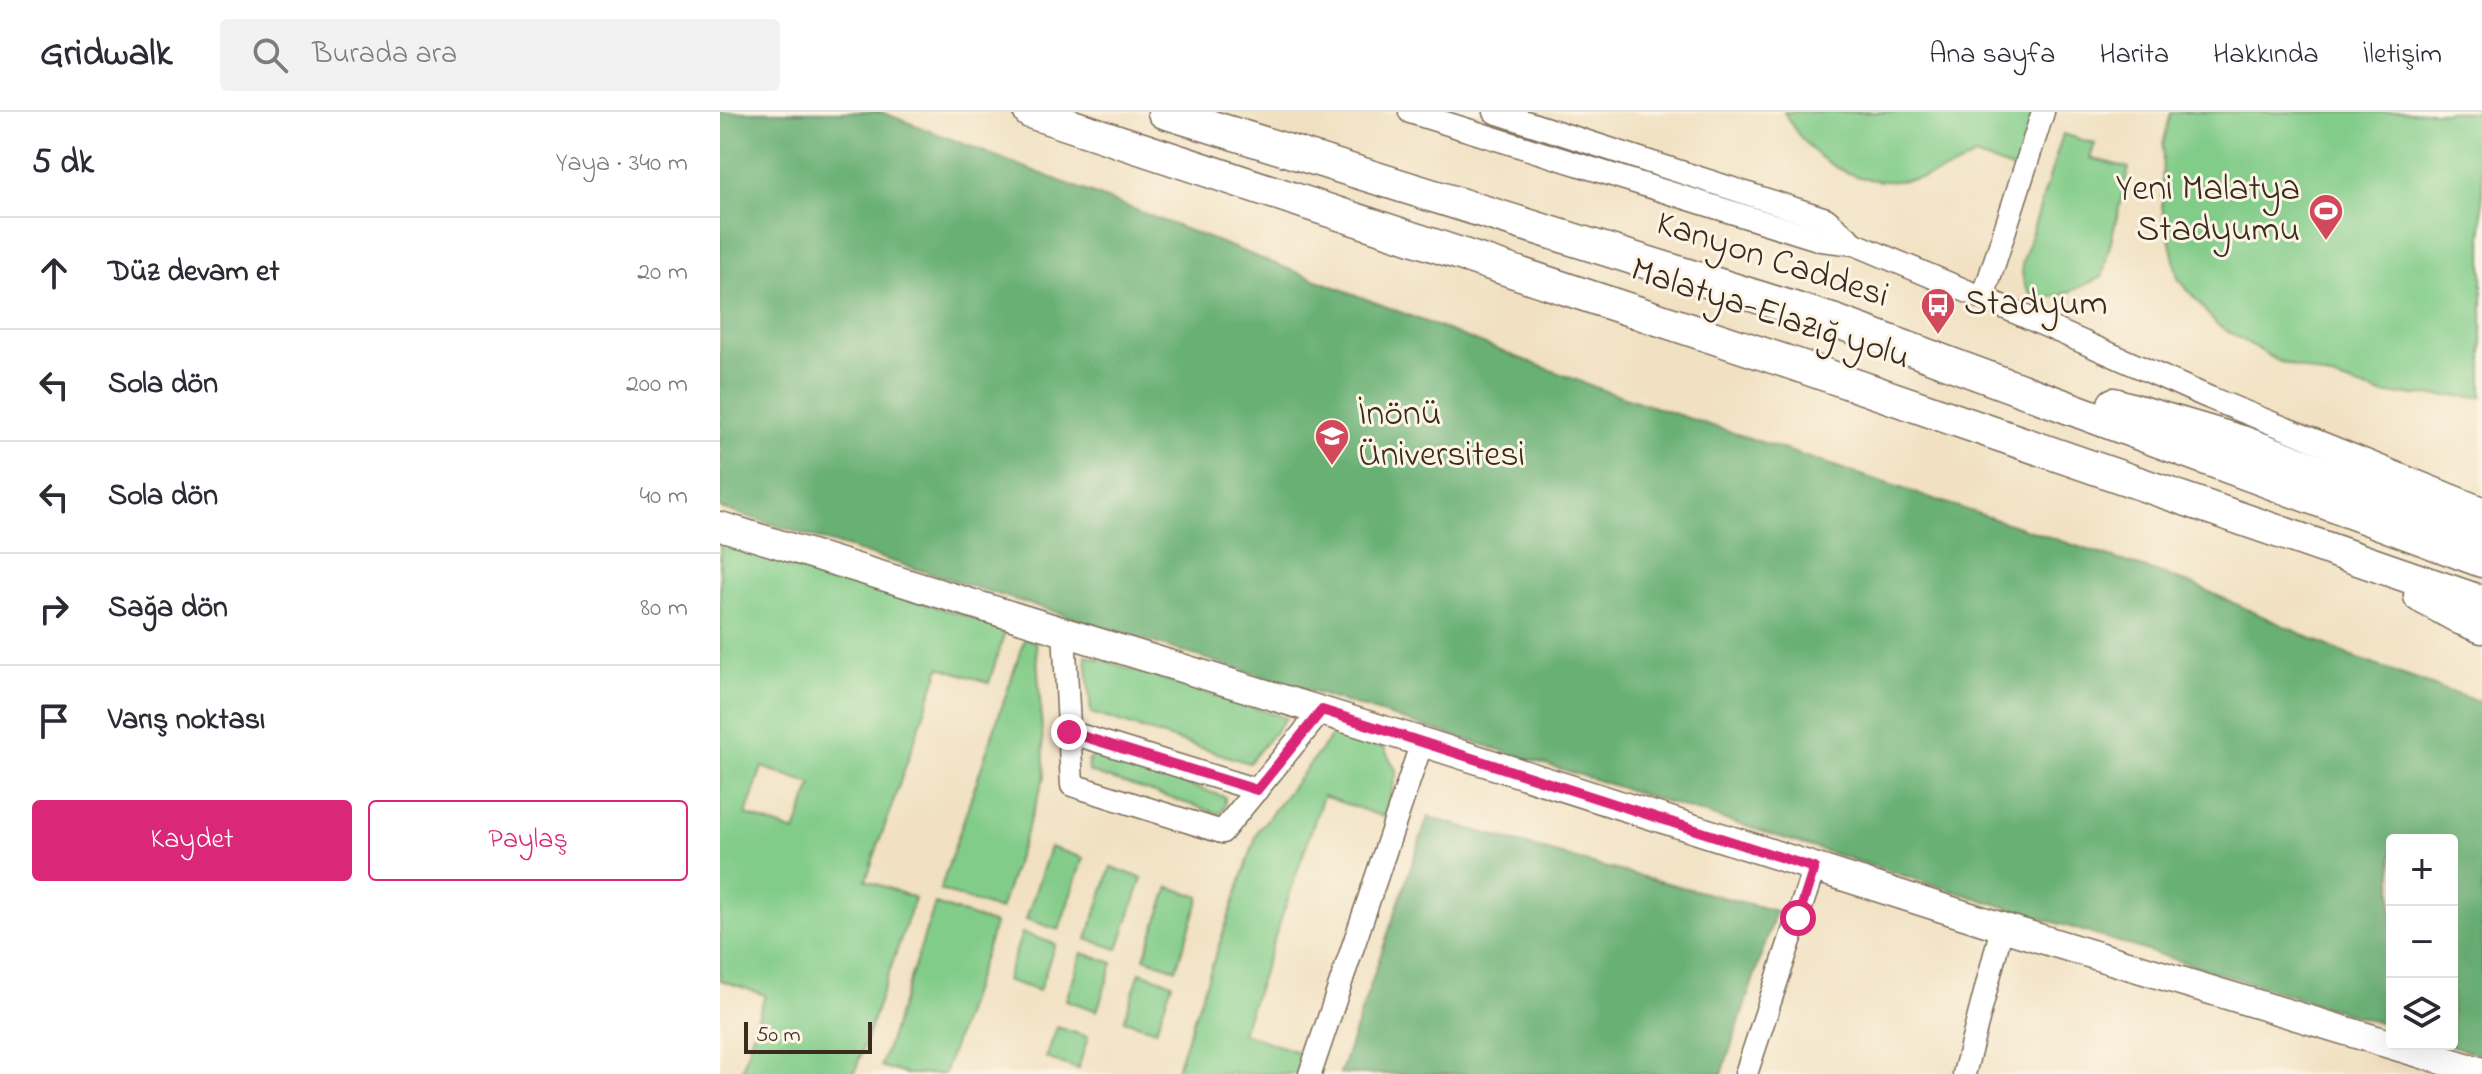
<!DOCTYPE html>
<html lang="tr">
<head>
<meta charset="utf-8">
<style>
  :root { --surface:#fff; --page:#f2f2f3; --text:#2b2b33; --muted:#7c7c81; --line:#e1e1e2; --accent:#db2777 }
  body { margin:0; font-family:"Indie Flower",sans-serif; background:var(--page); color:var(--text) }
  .controls { position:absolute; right:24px; bottom:24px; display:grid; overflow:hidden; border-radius:8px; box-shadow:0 8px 32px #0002 }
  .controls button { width:72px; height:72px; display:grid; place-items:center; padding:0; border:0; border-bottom:2px solid var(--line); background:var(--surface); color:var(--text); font:40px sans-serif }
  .scale { position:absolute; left:24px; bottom:20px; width:128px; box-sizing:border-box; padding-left:8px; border:4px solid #3b2a1e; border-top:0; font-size:22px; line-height:28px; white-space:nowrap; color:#3b2a1e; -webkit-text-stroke:6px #fcf5e5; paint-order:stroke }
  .stop { position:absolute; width:24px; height:24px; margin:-18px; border:6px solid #db2777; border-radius:50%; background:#fff }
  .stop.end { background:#db2777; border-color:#fff; box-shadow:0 2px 8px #0008 }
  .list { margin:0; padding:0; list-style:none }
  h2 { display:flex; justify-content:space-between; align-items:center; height:104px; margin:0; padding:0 32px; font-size:34px }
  h2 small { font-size:26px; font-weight:400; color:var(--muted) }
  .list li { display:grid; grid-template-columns:52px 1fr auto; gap:24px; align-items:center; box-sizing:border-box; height:112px; padding:0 32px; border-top:2px solid var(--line) }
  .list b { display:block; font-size:30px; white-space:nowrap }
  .list em { font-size:26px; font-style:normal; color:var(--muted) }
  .actions { display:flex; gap:16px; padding:24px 32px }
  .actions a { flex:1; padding:18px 0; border:2px solid var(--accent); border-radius:8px; text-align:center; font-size:28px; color:var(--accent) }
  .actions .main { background:var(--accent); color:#fff }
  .icon { flex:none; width:44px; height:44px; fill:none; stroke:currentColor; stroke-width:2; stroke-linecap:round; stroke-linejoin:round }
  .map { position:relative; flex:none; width:1762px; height:962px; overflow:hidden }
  header { display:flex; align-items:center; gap:48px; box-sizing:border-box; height:112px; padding:0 40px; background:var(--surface); border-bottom:2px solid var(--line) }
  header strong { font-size:38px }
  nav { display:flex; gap:44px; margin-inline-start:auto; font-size:28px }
  .search { width:560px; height:72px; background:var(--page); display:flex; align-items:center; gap:20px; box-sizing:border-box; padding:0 28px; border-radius:8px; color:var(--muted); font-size:30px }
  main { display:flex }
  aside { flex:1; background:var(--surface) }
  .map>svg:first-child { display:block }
</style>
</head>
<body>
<header>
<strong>Gridwalk</strong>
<div class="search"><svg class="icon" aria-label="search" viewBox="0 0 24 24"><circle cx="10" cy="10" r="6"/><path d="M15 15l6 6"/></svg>Burada ara</div>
<nav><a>Ana sayfa</a><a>Harita</a><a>Hakkında</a><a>İletişim</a></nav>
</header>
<main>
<aside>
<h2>5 dk<small>Yaya · 340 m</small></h2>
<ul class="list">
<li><svg class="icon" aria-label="ahead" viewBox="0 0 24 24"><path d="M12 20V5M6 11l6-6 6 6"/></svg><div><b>Düz devam et</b></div><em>20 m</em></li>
<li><svg class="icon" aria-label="left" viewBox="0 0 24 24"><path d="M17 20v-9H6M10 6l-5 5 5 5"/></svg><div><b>Sola dön</b></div><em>200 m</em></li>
<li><svg class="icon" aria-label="left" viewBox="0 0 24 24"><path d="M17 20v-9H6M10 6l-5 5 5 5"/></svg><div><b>Sola dön</b></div><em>40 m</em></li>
<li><svg class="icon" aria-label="right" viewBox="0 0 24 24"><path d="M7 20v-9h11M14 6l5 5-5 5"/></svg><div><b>Sağa dön</b></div><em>80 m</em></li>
<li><svg class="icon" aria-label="arrive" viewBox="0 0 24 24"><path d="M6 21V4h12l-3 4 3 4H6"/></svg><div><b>Varış noktası</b></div></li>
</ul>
<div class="actions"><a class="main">Kaydet</a><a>Paylaş</a></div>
</aside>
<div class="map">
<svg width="1762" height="962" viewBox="0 0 1762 962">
  <rect width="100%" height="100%" fill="#fcf5e5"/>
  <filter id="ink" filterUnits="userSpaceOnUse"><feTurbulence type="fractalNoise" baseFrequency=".0125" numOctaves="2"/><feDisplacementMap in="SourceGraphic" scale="16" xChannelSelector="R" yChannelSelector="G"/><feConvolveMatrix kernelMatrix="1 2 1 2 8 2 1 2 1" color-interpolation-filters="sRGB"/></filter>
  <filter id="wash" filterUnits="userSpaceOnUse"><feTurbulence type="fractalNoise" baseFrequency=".006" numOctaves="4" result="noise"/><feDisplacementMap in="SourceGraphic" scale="32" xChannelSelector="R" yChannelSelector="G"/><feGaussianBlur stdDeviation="1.8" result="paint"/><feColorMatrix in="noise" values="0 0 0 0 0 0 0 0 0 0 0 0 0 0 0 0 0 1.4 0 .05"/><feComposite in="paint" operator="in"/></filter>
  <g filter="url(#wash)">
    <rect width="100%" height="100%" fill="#f1e1c2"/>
    <g fill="#82cc89" stroke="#5e7b54" stroke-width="2" fill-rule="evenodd">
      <path d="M1064,0h253l-19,59 -43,-15c-71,43 -150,33 -191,-44z"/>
      <polygon points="1451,0 1762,0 1762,285 1662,282 1558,249 1496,212 1458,166 1442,95 1443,33"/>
      <path d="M1343,22l32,10 -5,14 39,10 -27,109c-31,13 -81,46 -80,-13z"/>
      <path d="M0,429l286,87 -17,55 -49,-16 -74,213 49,18 -61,176h-108l-4,-4 23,-75 -45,-15zM42,655l50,17 -17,48 -49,-17z"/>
      <polygon points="305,526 316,530 325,664 280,798 220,778"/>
      <polygon points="366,543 566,606 529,651 371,601"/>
      <polygon points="614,621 664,636 677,660 664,705 603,684 522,921 583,942 577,962 455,962 538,719"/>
      <polygon points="374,642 505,685 505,694 500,702 369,660 368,650"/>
      <polygon points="330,735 363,746 339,818 306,807"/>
      <polygon points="391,755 422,766 398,837 367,827"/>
      <polygon points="449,775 480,785 456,857 424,846"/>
      <polygon points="215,792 275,812 224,962 185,962 161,954"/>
      <polygon points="302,821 335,832 319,879 286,868"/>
      <polygon points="362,841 393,851 377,899 346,888"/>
      <polygon points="420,860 452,871 436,918 404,908"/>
      <polygon points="337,915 368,925 358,957 326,946"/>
    </g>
    <g fill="#69b075" stroke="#526d4a" stroke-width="2">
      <polygon points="0,0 161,0 880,277 1472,472 1630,544 1762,591 1762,943 1726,932 1732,932 1732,728 1672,728 1672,915 0,396"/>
      <polygon points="708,705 880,754 1056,799 1002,962 620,962"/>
    </g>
  </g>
  <g filter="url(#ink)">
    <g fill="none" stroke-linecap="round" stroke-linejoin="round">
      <g stroke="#7b6a57" stroke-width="25">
        <g id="minor">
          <polyline points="690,0 1101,128 1135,132"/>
          <polyline points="775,0 1106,107 1135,132 1263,186 1323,0"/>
          <polyline points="1263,186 1490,286 1762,396"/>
          <polyline points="344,518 352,673 502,720 602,598"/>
          <polyline points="349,620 537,678"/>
          <polyline points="590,962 702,630"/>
          <polyline points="1026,962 1094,756"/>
          <polyline points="1244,962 1282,815"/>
        </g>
      </g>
      <g stroke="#7b6a57" stroke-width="31">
        <polyline id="major" points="0,414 702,630 1282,815 1762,960"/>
      </g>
      <g stroke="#7b6a57" stroke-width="35">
        <g id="highway">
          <polyline points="310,0 1074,252 1762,490"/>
          <polyline points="444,0 1115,209 1762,449"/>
          <polyline points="1394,292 1522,330 1762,419"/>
          <polyline points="1700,484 1742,507 1762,515"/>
        </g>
      </g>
      <use href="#minor" stroke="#fff" stroke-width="22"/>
      <use href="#major" stroke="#fff" stroke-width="28"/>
      <use href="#highway" stroke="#fff" stroke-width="32"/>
    </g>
  </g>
  <g fill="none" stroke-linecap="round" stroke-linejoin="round" filter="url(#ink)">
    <polyline stroke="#db2777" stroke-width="10" points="349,620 537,678 602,598 1094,756 1078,806"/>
  </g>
  <defs>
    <g id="stadium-pin" transform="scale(1.8)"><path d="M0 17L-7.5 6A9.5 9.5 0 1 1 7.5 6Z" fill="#d1495b" stroke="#fcf5e5"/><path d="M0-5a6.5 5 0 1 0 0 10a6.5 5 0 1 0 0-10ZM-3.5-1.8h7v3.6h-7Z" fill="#fff"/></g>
    <g id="bus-pin" transform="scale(1.8)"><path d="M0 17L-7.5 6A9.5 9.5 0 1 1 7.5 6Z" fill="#d1495b" stroke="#fcf5e5"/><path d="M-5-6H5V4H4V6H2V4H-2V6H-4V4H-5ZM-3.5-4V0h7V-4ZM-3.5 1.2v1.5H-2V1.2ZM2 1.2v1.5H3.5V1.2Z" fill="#fff"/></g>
    <g id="university-pin" transform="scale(1.8)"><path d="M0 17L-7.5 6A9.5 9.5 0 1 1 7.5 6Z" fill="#d1495b" stroke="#fcf5e5"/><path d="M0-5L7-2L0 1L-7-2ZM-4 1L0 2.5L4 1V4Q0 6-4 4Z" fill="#fff"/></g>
  </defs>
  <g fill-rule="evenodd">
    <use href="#stadium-pin" x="1606" y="99"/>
    <use href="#bus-pin" x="1218" y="193"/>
    <use href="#university-pin" x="612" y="324"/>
  </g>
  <g text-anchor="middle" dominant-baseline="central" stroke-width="6" stroke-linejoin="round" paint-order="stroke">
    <g font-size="36" fill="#3b2a1e" stroke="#fcf5e5" text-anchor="start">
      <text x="1580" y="78" text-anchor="end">Yeni Malatya<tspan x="1580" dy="41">Stadyumu</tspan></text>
      <text x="1244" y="193">Stadyum</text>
      <text x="638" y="303">İnönü<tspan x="638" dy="41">Üniversitesi</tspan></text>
    </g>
    <g font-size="36" fill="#3b2a1e" stroke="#fcf5e5">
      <text transform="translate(1052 149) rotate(18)">Kanyon Caddesi</text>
      <text transform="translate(1050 203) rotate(18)">Malatya-Elazığ yolu</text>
    </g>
  </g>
</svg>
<div class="controls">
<button>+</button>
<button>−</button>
<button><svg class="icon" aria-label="layers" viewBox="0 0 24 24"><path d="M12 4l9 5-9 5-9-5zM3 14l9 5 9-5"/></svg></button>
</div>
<div class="scale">50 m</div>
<div class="stop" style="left:1078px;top:806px"></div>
<div class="stop end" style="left:349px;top:620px"></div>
</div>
</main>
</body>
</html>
